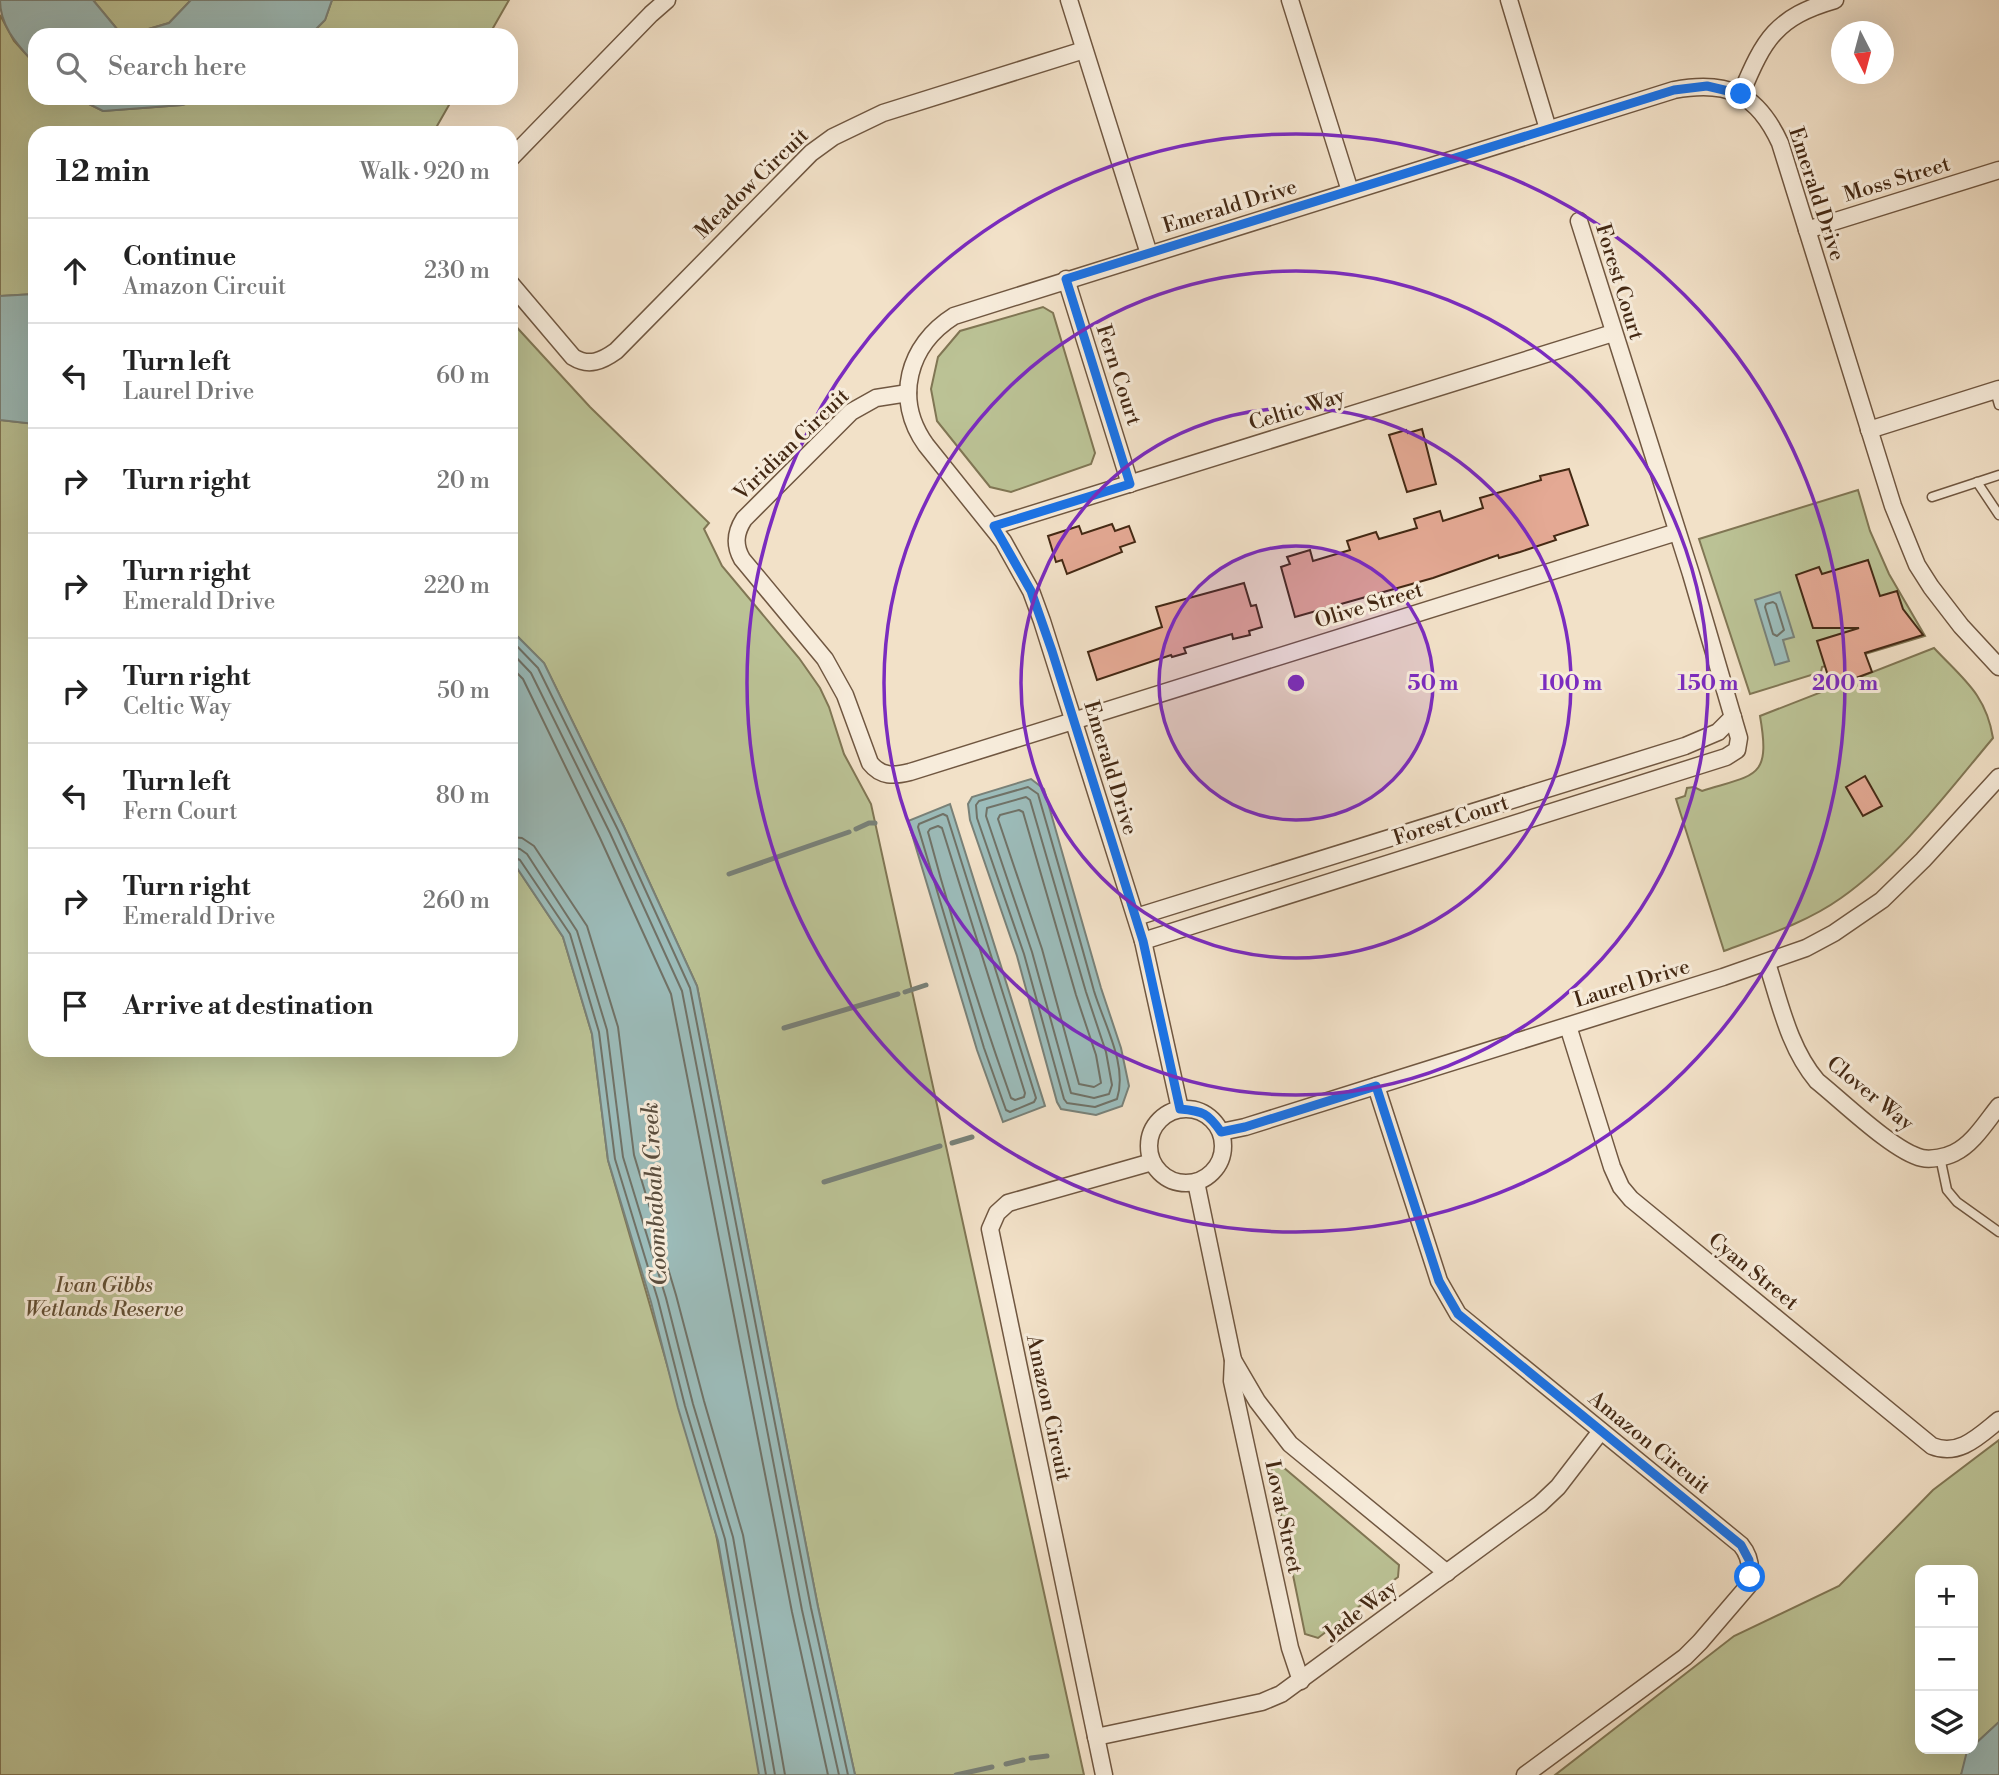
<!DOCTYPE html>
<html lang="en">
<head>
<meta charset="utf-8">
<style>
  :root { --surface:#fff; --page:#f6f6f6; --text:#222; --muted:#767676; --line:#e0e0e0 }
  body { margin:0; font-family:"Libre Bodoni",serif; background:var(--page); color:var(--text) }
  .controls { position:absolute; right:21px; bottom:21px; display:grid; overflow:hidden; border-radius:14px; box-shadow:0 7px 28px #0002 }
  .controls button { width:63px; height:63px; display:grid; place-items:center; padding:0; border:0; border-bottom:2px solid var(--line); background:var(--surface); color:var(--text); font:35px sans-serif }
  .compass { position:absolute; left:1831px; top:21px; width:63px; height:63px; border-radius:50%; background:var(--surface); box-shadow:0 7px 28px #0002; rotate:174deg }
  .stop { position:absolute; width:21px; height:21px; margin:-16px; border:5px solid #1a73e8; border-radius:50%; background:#fff }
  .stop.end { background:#1a73e8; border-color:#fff; box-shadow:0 2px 7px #0008 }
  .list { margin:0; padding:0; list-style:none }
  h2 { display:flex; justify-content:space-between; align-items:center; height:91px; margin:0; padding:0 28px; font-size:30px }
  h2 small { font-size:23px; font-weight:400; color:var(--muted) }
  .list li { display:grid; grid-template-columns:46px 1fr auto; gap:21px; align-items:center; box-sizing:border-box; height:105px; padding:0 28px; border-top:2px solid var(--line) }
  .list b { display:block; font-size:26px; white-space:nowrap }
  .list p { margin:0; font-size:23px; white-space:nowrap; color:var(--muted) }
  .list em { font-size:23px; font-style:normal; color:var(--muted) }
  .icon { flex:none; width:38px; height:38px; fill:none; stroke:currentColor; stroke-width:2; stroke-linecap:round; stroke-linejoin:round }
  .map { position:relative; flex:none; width:1999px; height:1775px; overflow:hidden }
  .search { position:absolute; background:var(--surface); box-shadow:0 7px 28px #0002; left:28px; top:28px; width:490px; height:77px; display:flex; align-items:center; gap:18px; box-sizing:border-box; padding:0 24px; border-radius:21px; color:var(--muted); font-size:26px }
  .panel { position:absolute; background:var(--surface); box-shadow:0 7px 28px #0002; left:28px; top:126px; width:490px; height:931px; border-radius:21px }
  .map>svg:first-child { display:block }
</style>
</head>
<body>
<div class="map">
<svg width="1999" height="1775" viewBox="0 0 1999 1775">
  <rect width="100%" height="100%" fill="#f2e1c8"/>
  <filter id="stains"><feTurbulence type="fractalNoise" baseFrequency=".00286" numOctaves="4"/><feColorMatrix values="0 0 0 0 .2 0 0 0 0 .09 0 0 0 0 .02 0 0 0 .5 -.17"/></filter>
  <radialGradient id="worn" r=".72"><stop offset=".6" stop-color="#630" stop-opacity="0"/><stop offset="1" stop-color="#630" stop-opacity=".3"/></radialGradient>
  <g fill="#bbc295" stroke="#807654" stroke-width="2">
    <polygon points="93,0 191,0 169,23 128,35 122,35"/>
    <polygon points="332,0 509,0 489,35 310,35 325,20"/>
    <polygon points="0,15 14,41 35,64 35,98 77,98 103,111 182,105 206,98 453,98 433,133 35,133 35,294 0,296"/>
    <polygon points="1043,307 1053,313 1095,453 1091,464 1011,492 990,487 937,421 931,389 938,357 960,331"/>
    <polygon points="511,321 590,407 709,523 704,529 722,566 799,658 820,688 829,707 844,754 871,804 1084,1775 855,1775 818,1607 697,986 624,827 544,663 511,630"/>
    <polygon points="0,420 35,424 35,1050 511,1050 511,859 563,937 592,1034 608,1160 716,1534 760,1775 0,1775"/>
    <polygon points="1858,490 1870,531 1889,574 1925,636 1822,667 1821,672 1750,694 1699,539"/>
    <path d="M1934,648c29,31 52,46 59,90 -46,55 -94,119 -152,160 -35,25 -77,38 -117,53l-48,-152 9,-3 2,-8 7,-1 8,4c54,-17 69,-12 58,-75z"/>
    <polygon points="1999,1440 1999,1722 1973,1746 1973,1570 1920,1570 1920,1749 1970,1749 1961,1775 1555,1775 1734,1636 1839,1586 1933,1490"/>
    <polygon points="1271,1467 1283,1467 1399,1565 1398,1577 1318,1638 1305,1634"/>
  </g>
  <g fill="#9cbcba" stroke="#798178" stroke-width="2">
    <path d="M0,0h93l29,35h-87v29c-17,-19 -35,-37 -35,-64z"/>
    <polygon points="191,0 332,0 325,20 310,35 128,35 169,23"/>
    <polygon points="77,98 206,98 182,105 103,111"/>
    <polygon points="35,294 35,424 0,420 0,296"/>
    <polygon points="1780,592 1794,637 1783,640 1789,661 1775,665 1755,600"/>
    <polygon points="511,630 544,663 624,827 697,986 818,1607 855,1775 759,1775 718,1541 678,1408 651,1302 608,1160 592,1034 563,937 511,859"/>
    <polygon points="1031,779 1044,789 1101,988 1121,1048 1129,1086 1122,1106 1096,1115 1061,1109 1057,1102 1017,956 970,820 968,804 972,797"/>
    <polygon points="950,804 1045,1106 1003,1122 977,1050 908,821"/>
    <polygon points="1999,1722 1999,1775 1961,1775 1967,1751 1973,1749 1973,1746"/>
  </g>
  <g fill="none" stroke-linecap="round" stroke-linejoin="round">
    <g stroke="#707267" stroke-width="2">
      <polyline points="93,98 105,104 178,98"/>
      <polygon points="1773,602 1776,604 1784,630 1777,636 1773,634 1765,607 1766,604"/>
      <polyline points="511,640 538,668 618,830 690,988 811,1608 848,1775"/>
      <polyline points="511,652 531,673 610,833 682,991 802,1610 839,1775"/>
      <polyline points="511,667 523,679 600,838 671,994 792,1612 828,1775"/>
      <path d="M1028,787l10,7c19,66 38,131 56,197 10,33 34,74 23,108l-22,8 -28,-4 -3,-4 -40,-145 -47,-136 -1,-13 3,-4z"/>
      <polygon points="1026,797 1030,800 1086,992 1106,1052 1112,1085 1109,1094 1094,1098 1071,1093 1032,952 986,816 987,808"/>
      <polygon points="1019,810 1023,812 1076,995 1096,1055 1101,1083 1094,1087 1079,1084 1042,949 998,819 1000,815"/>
      <polygon points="943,814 947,816 1036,1098 1034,1102 1010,1112 1006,1110 984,1048 918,827 919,824"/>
      <path d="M938,826l4,2 83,265 -1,4 -9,3 -4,-2c-31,-87 -59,-176 -83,-266l2,-3z"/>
      <polyline points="511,837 522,838 534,846 587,926 618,1027 634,1155 676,1295 704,1401 743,1535 785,1775"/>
      <polyline points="511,847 520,849 527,854 577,931 607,1030 623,1157 666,1298 693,1404 733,1537 775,1775"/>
      <polyline points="511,856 520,860 570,934 599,1032 615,1159 658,1300 685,1406 725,1539 766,1775"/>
    </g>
    <g stroke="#798178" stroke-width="5">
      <polyline points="856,829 869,823 875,823"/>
      <polyline points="729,874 849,832"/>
      <polyline points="905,992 926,985"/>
      <polyline points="784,1028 898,994"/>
      <polyline points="952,1143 972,1137"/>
      <polyline points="824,1182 940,1146"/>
      <polyline points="1031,1758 1047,1756"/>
      <polyline points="1006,1764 1023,1760"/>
      <polyline points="956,1775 992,1767"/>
    </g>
  </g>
  <g fill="#e4a994" stroke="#442914" stroke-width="2">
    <polygon points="1422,429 1436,484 1407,492 1389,435 1406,430 1408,433"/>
    <polygon points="1569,469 1588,525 1554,536 1556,540 1520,552 1499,558 1498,555 1433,578 1295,617 1281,567 1290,564 1287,557 1310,550 1313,561 1350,550 1347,541 1376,532 1379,539 1417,528 1414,519 1440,511 1443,521 1483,508 1480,498 1541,480 1540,476"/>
    <polygon points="1112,524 1115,531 1129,526 1135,542 1120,547 1122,552 1067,574 1062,560 1056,562 1048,536 1079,526 1082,534"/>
    <polygon points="1868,560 1880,596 1897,591 1903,609 1923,635 1865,653 1872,672 1829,688 1829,679 1817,641 1859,628 1813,628 1796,575 1819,567 1822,574"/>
    <polygon points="1244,583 1251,606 1256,605 1262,627 1249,631 1250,635 1233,639 1232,634 1184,648 1186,653 1172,657 1171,655 1097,680 1088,652 1162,627 1156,607"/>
    <polygon points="1865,776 1882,806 1863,816 1846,787"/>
  </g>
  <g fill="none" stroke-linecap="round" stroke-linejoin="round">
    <g stroke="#705741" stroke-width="11">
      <g id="service">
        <polyline points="1995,391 1999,405"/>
        <polyline points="1977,482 1999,515"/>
        <polyline points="1932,497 1999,475"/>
        <polyline points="1940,1157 1947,1190 1957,1202 1999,1232"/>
      </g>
    </g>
    <g stroke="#705741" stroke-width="19">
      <g id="minor">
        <polyline points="1069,0 1149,254"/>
        <polyline points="1290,0 1350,191"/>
        <polyline points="1509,0 1548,129"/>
        <path d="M1741,94c23,-55 35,-77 94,-94"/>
        <polyline points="511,158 651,14 667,0"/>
        <polyline points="1807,230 1999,170"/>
        <polyline points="1066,279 1130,484"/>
        <path d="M511,284l62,73c16,10 29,4 43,-6l195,-198 22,-16 50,-24 201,-63"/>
        <path d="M908,393l-32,5 -25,14 -107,107c-9,14 -10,26 -2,40l83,100 20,36 25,68c11,14 24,13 40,9l767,-240"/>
        <polyline points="1869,430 1999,389"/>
        <polyline points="994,526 1613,333"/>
        <polyline points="1136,917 1685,746 1718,732 1733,717"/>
        <polyline points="1143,941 1726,757 1737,750 1739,738 1691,574 1579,221"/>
        <path d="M1767,963c13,40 22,85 50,118 24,19 77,71 105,77 9,2 24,-1 32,-5 19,-9 32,-31 45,-47"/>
        <path d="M1568,1026l44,141 9,20 10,12 301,247c27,11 47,-10 67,-26"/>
        <path d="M1376,1086l63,195 19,33 283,231c10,12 11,26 7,41l-48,56 -15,15 -160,118"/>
        <circle cx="1186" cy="1146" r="37"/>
        <path d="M1180,1109l-37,-168 -101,-320 -11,-30 -28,-50 -77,-96c-33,-46 -18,-100 28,-129l720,-226c53,-10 83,3 106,53l113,363 24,59 14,22 30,39 38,41"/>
        <polyline points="1221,1132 1245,1127 1723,977 1806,948 1834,933 1882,900 1923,860 1999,777"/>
        <polyline points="1196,1182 1233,1360 1232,1381 1290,1648 1301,1681"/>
        <polyline points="1233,1360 1257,1401 1290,1444 1447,1573"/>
        <polyline points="1096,1737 1262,1702 1281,1694 1540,1504 1558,1487 1601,1431"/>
        <polyline points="1104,1775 990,1229 997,1213 1008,1203 1152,1162"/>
      </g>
    </g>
    <use href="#service" stroke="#f7ecdb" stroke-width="8"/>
    <use href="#minor" stroke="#f7ecdb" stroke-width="16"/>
  </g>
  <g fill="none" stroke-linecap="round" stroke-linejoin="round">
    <path stroke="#1a73e8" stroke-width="9" d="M1741,94l-34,-8 -33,4 -608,189 64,205 -136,42 37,65 21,60 91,290 37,168c23,2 28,4 41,23l24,-5 131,-41 63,195 19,33 283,231 8,15 1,17"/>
  </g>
  <circle cx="1296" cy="683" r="137" fill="#7b2cbf" fill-opacity=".12"/>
  <g fill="none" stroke="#7b2cbf" stroke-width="3.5">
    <circle cx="1296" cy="683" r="137"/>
    <circle cx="1296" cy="683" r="275"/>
    <circle cx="1296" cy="683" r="412"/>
    <circle cx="1296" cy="683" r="549"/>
  </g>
  <g text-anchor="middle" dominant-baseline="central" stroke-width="6" stroke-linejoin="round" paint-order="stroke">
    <g font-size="21" fill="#442914" stroke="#f7ecdb">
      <text transform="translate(1897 180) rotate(-17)">Moss Street</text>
      <text transform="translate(752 184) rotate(-44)">Meadow Circuit</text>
      <text transform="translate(1816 194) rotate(72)">Emerald Drive</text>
      <text transform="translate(1230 207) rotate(-17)">Emerald Drive</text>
      <text transform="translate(1619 282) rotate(73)">Forest Court</text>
      <text transform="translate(1118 375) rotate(72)">Fern Court</text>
      <text transform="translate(1297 410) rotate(-17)">Celtic Way</text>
      <text transform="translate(792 445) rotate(-44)">Viridian Circuit</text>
      <text transform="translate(1369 606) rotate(-17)">Olive Street</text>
      <text transform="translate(1110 768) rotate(73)">Emerald Drive</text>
      <text transform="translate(1451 821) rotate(-18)">Forest Court</text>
      <text transform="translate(1632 984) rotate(-17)">Laurel Drive</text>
      <text transform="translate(1870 1094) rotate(39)">Clover Way</text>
      <text transform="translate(1753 1272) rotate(39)">Cyan Street</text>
      <text transform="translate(1048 1408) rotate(78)">Amazon Circuit</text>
      <text transform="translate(1649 1443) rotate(39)">Amazon Circuit</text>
      <text transform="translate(1283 1517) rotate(78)">Lovat Street</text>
      <text transform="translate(1361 1611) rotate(-37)">Jade Way</text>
    </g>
    <g font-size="21" font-style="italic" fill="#624f34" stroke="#f7ecdb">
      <text x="104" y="1286">Ivan Gibbs<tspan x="104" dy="24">Wetlands Reserve</tspan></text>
    </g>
    <g font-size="23" font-style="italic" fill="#5a4e3e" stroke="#f7ecdb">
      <text transform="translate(655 1194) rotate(-93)">Coombabah Creek</text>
    </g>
  </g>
  <circle cx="1296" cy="683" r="10" fill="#7b2cbf" stroke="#f7ecdb" stroke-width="3.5"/>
  <g font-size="21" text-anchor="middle" font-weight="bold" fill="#7b2cbf" stroke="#f7ecdb" stroke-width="6" stroke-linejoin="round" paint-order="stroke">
    <text x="1433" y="690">50 m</text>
    <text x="1571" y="690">100 m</text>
    <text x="1708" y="690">150 m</text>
    <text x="1845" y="690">200 m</text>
  </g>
  <rect width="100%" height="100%" filter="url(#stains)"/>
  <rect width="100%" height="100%" fill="url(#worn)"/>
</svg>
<div class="controls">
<button>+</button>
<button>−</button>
<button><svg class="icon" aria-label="layers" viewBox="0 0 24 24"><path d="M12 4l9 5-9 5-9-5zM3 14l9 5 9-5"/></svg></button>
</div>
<svg class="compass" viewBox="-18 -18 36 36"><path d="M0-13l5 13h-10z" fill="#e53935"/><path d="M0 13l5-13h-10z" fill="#767676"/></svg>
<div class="stop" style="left:1750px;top:1577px"></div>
<div class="stop end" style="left:1741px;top:94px"></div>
<div class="search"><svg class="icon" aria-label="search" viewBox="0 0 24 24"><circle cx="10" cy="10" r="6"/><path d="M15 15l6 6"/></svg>Search here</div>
<section class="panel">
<h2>12 min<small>Walk · 920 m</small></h2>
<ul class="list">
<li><svg class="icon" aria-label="ahead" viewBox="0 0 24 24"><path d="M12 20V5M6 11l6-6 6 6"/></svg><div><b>Continue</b><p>Amazon Circuit</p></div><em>230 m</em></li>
<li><svg class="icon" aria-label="left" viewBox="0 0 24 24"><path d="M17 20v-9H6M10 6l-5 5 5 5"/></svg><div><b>Turn left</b><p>Laurel Drive</p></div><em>60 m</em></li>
<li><svg class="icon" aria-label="right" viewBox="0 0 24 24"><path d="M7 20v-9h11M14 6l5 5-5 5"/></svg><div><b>Turn right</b></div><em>20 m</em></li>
<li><svg class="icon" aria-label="right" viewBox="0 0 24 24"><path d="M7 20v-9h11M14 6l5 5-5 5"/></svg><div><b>Turn right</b><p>Emerald Drive</p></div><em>220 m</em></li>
<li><svg class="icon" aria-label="right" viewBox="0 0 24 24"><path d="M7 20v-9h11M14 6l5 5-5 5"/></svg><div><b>Turn right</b><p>Celtic Way</p></div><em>50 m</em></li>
<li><svg class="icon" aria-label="left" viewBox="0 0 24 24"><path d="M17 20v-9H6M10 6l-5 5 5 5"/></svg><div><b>Turn left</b><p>Fern Court</p></div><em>80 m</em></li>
<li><svg class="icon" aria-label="right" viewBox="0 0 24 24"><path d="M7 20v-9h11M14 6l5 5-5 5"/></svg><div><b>Turn right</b><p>Emerald Drive</p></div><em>260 m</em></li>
<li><svg class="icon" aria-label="arrive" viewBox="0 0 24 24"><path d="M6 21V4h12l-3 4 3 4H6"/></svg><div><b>Arrive at destination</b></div></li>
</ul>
</section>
</div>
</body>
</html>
